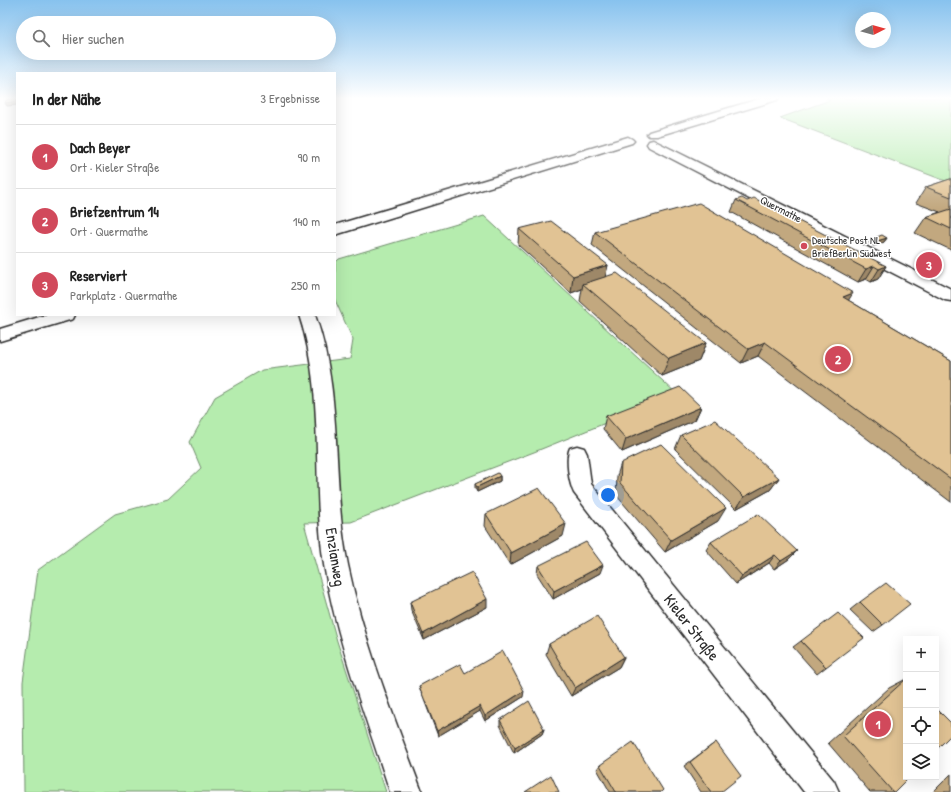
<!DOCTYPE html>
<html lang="de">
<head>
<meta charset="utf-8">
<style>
  :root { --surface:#fff; --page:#f6f6f6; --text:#222; --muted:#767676; --line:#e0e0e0; --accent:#d1495b }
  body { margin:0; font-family:"Patrick Hand",sans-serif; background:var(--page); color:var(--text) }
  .controls { position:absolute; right:12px; bottom:12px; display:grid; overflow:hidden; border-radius:0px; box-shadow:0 4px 16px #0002 }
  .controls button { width:36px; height:36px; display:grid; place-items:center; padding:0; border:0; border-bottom:1px solid var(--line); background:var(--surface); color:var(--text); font:20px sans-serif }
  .compass { position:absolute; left:855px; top:12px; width:36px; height:36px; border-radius:50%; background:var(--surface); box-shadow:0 4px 16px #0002; rotate:84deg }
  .you { position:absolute; left:608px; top:495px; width:14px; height:14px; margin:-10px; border:3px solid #fff; border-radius:50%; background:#1a73e8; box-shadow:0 0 0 6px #1a73e833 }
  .badge { display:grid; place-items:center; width:26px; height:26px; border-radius:50%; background:var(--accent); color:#fff; font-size:13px; font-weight:700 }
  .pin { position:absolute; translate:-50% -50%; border:2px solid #fff; box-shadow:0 1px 4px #0006 }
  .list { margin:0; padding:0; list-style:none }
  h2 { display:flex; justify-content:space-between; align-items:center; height:52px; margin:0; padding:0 16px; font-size:17px }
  h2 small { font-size:13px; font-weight:400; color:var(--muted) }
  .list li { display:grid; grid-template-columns:26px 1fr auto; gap:12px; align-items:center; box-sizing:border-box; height:64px; padding:0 16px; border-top:1px solid var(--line) }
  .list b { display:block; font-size:15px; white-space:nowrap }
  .list p { margin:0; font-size:13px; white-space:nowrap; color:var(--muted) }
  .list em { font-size:13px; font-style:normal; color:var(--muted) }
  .icon { flex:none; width:22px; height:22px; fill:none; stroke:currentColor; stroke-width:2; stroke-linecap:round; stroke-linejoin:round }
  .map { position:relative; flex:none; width:951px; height:792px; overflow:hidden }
  .search { position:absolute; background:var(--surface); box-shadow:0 4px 16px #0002; left:16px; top:16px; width:320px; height:44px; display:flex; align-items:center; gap:10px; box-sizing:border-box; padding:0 14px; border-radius:22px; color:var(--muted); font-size:15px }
  .panel { position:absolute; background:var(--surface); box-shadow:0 4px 16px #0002; left:16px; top:72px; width:320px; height:244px; border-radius:0px }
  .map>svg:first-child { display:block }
</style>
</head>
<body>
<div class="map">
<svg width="951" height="792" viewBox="0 0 951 792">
  <rect width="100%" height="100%" fill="#fff"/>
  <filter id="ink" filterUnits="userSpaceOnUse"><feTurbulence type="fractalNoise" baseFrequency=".025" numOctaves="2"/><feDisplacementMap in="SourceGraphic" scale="8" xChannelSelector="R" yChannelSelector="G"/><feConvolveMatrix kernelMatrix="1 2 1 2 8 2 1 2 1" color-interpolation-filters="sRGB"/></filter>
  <g filter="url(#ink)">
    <g fill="#b5ecae" stroke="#708c6c">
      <polygon points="826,98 951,98 951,183 780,118 830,100"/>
      <polygon points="484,216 677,394 534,452 351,522 304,523 337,641 386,792 24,792 23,682 38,570 115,514 168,499 201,468 190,442 215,397 262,370 350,359 353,340 335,300 335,263 339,259"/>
    </g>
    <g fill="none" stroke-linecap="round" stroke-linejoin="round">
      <g stroke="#2b2b2b" stroke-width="3">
        <g id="street">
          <path d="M299,315h16c29,80 16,168 33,250 16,78 46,152 74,227h-32c-24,-75 -53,-149 -66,-227 -13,-83 2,-170 -25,-250z"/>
          <path d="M577,446l7,2 3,6 4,30 243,297 5,11h-35l-230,-299c-5,-10 -9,-35 -4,-45z"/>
        </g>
      </g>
      <g stroke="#2b2b2b" stroke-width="3">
        <g id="secondary">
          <polygon points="762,98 778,98 777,100 657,136 649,136 647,134 649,132"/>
          <polygon points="628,137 632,139 634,141 632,143 335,235 335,225"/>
          <polygon points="653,140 951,289 951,301 945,300 649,147 647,144 649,141"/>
          <polygon points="46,315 75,315 73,319 0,341 0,329"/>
        </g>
      </g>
      <use href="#street" fill="#fff" fill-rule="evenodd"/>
      <use href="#secondary" fill="#fff" fill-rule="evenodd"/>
    </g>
    <g fill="#c2a87f" stroke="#2b2b2b">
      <polygon points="951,179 951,250 915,233 926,217 940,212 916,203 926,187"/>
      <polygon points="736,200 886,266 878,279 871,282 866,279 858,282 731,212"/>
      <polygon points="519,229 608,265 605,277 706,343 699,361 662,376 580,301 582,289 571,293 518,245"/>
      <polygon points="595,232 848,300 951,361 951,502 758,356 741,363 592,245"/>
      <polygon points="887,238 884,242 874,246 869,243 872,239"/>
      <polygon points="701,407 695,420 622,452 603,429 606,416"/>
      <polygon points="681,435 779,478 770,490 736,509 675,449"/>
      <polygon points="621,463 718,521 665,552 616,495 617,476"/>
      <polygon points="500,476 500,481 477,492 475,488 475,484"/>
      <polygon points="486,514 563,536 510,565 485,526"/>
      <polygon points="711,542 797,551 789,559 774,569 769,563 736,584 706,550"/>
      <polygon points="538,566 600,573 553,599 537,574"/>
      <polygon points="410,602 487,607 424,640 411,610"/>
      <polygon points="860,602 883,625 873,632 850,610"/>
      <polygon points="801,641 826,667 817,674 793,647"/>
      <polygon points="549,644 624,657 619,667 571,696 546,654"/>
      <polygon points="465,673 523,697 485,721 480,711 438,736 421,692 419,686"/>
      <polygon points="906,679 894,792 870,792 828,743 889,688"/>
      <polygon points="500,720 544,729 542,734 514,753 500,725"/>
      <polygon points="716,742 721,792 701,792 684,766"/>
      <polygon points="600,765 661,792 610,792 597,769"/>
      <polygon points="951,774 951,792 933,792"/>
    </g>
    <g fill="#9e8868" stroke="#2b2b2b">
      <polygon points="7,98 17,98 8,100"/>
      <polygon points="17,101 17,105 7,106 5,103"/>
      <polygon points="887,238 884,242 874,246 877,241"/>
      <polygon points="608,265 604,282 583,284 582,289 571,293 573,276"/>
      <polygon points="874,266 866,279 858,282 866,269"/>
      <polygon points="886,266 878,279 871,282 879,269"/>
      <polygon points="853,293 845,306 843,297"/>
      <polygon points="765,342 758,356 741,363 748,349"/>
      <polygon points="706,343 699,361 662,376 669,358"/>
      <polygon points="701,407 695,420 622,452 626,439"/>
      <polygon points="500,476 500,481 477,492 477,487"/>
      <polygon points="779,478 770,490 736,509 744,497"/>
      <polygon points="726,508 718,521 665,552 671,540"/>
      <polygon points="566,524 563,536 510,565 511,553"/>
      <polygon points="797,551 789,559 774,569 781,561"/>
      <polygon points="775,555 769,563 736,584 742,576"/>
      <polygon points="603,565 600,573 553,599 554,591"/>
      <polygon points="487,599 487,607 424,640 423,634"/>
      <polygon points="624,657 619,667 571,696 575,688"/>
      <polygon points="524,691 523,697 485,721 485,716"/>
      <polygon points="480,706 480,711 438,736 437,731"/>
      <polygon points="544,729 542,734 514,753 515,748"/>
    </g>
    <g fill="#e1c394" stroke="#2b2b2b">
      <polygon points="17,98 17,101 5,103 6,100"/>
      <polygon points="950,179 951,179 951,197 926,187"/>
      <polygon points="742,198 747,201 754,198 886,266 879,269 874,266 866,269 736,200"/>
      <polygon points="699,203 853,293 843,297 951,361 951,479 765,342 748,349 595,232"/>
      <polygon points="951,209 951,229 926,217"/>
      <polygon points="551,221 608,265 573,276 519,229"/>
      <polygon points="882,235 887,238 877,241 872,239"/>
      <polygon points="617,273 706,343 669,358 583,284"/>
      <polygon points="680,387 701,407 626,439 606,416"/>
      <polygon points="715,420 779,478 744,497 681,435"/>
      <polygon points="661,444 726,508 671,540 620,483 621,463"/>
      <polygon points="498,473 500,476 477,487 475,484"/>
      <polygon points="539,488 566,524 511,553 486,514"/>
      <polygon points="758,514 797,551 781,561 775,555 742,576 711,542"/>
      <polygon points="586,542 603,565 554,591 538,566"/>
      <polygon points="472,572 487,599 423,634 410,602"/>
      <polygon points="886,583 910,604 883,625 860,602"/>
      <polygon points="838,613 864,638 826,667 801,641"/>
      <polygon points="597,616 624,657 575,688 549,644"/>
      <polygon points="503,651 524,691 485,716 480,706 437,731 419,686 460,664 465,673"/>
      <polygon points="906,679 906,777 909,777 894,792 893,792 843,736"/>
      <polygon points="529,701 544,729 515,748 500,720"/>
      <polygon points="936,708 951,723 951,735 936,750"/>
      <polygon points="633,742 663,790 661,792 616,792 600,765"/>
      <polygon points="716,742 741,776 721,792 711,792 690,762"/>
      <polygon points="551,775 559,792 525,792"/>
    </g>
  </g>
  <linearGradient id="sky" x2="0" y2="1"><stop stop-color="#87c2ee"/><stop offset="0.47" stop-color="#fff"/><stop offset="1" stop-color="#fff" stop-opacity="0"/></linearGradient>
  <rect width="951" height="209" fill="url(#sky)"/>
  <circle fill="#d1495b" stroke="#fff" stroke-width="1.5" cx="804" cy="246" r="4"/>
  <g text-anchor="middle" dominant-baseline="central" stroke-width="3" stroke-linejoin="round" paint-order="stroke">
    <g font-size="11" fill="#2b2b2b" stroke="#fff">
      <text transform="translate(781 209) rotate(27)">Quermathe</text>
    </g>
    <g font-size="11" fill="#2b2b2b" stroke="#fff" text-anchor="start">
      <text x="812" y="240">Deutsche Post NL<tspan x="812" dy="13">BriefBerlin Südwest</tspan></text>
    </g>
    <g font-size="16" fill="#2b2b2b" stroke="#fff">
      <text transform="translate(336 557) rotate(81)">Enzianweg</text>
      <text transform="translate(692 627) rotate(52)">Kieler Straße</text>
    </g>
  </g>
</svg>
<div class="controls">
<button>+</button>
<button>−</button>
<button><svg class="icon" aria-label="locate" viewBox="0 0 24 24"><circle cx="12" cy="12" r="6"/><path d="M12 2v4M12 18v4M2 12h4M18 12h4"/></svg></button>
<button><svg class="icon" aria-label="layers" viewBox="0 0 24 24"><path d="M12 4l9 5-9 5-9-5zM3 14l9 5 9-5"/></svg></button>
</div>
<svg class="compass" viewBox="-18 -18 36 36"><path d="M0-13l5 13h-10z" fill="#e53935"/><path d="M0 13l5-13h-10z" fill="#767676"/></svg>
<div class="you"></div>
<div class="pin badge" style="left:878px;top:724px">1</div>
<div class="pin badge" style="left:838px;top:359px">2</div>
<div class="pin badge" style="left:929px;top:265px">3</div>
<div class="search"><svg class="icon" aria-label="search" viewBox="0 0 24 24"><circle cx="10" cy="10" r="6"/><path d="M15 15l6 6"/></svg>Hier suchen</div>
<section class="panel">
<h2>In der Nähe<small>3 Ergebnisse</small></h2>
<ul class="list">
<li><span class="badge">1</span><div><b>Dach Beyer</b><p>Ort · Kieler Straße</p></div><em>90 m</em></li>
<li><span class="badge">2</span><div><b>Briefzentrum 14</b><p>Ort · Quermathe</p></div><em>140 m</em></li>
<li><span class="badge">3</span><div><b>Reserviert</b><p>Parkplatz · Quermathe</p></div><em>250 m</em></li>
</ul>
</section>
</div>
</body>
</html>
